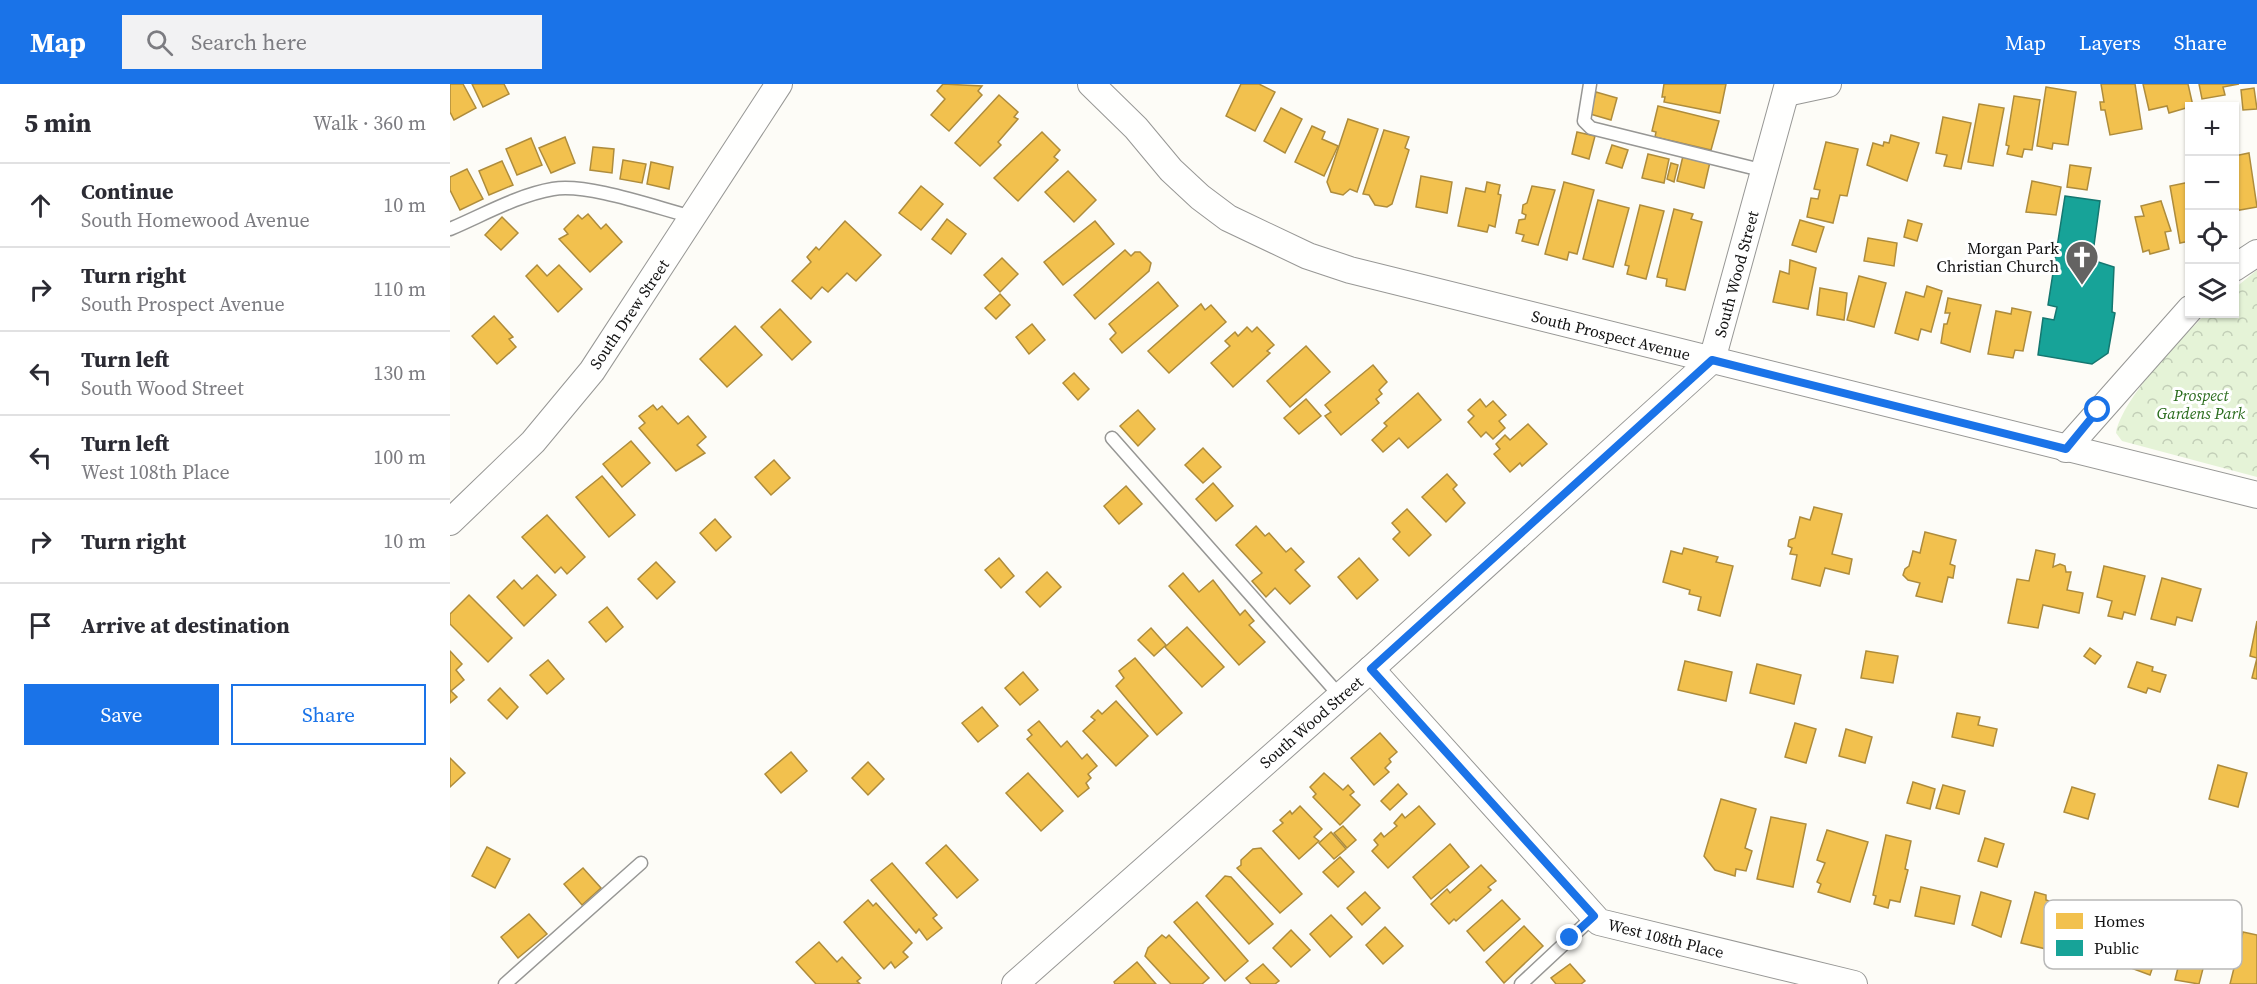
<!DOCTYPE html>
<html lang="en">
<head>
<meta charset="utf-8">
<style>
  :root { --surface:#fff; --page:#f2f2f3; --text:#2b2b33; --muted:#7c7c81; --line:#e1e1e2; --accent:#1a73e8 }
  body { margin:0; font-family:"Source Serif 4",serif; background:var(--page); color:var(--text) }
  .controls { position:absolute; right:18px; top:18px; display:grid; overflow:hidden; border-radius:0px; box-shadow:0 2px 4px #0004 }
  .controls button { width:54px; height:54px; display:grid; place-items:center; padding:0; border:0; border-bottom:2px solid var(--line); background:var(--surface); color:var(--text); font:30px sans-serif }
  .stop { position:absolute; width:18px; height:18px; margin:-14px; border:4px solid #1a73e8; border-radius:50%; background:#fff }
  .stop.end { background:#1a73e8; border-color:#fff; box-shadow:0 2px 6px #0008 }
  .list { margin:0; padding:0; list-style:none }
  h2 { display:flex; justify-content:space-between; align-items:center; height:78px; margin:0; padding:0 24px; font-size:26px }
  h2 small { font-size:20px; font-weight:400; color:var(--muted) }
  .list li { display:grid; grid-template-columns:39px 1fr auto; gap:18px; align-items:center; box-sizing:border-box; height:84px; padding:0 24px; border-top:2px solid var(--line) }
  .list b { display:block; font-size:22px; white-space:nowrap }
  .list p { margin:0; font-size:20px; white-space:nowrap; color:var(--muted) }
  .list em { font-size:20px; font-style:normal; color:var(--muted) }
  .actions { display:flex; gap:12px; padding:18px 24px }
  .actions a { flex:1; padding:14px 0; border:2px solid var(--accent); border-radius:0px; text-align:center; font-size:21px; color:var(--accent) }
  .actions .main { background:var(--accent); color:#fff }
  .icon { flex:none; width:33px; height:33px; fill:none; stroke:currentColor; stroke-width:2; stroke-linecap:round; stroke-linejoin:round }
  .map { position:relative; flex:none; width:1807px; height:900px; overflow:hidden }
  header { display:flex; align-items:center; gap:36px; box-sizing:border-box; height:84px; padding:0 30px; background:var(--accent); color:#fff }
  header strong { font-size:28px }
  nav { display:flex; gap:33px; margin-inline-start:auto; font-size:21px }
  .search { width:420px; height:54px; background:var(--page); display:flex; align-items:center; gap:15px; box-sizing:border-box; padding:0 21px; border-radius:0px; color:var(--muted); font-size:22px }
  main { display:flex }
  aside { flex:1; background:var(--surface) }
  .map>svg:first-child { display:block }
</style>
</head>
<body>
<header>
<strong>Map</strong>
<div class="search"><svg class="icon" aria-label="search" viewBox="0 0 24 24"><circle cx="10" cy="10" r="6"/><path d="M15 15l6 6"/></svg>Search here</div>
<nav><a>Map</a><a>Layers</a><a>Share</a></nav>
</header>
<main>
<aside>
<h2>5 min<small>Walk · 360 m</small></h2>
<ul class="list">
<li><svg class="icon" aria-label="ahead" viewBox="0 0 24 24"><path d="M12 20V5M6 11l6-6 6 6"/></svg><div><b>Continue</b><p>South Homewood Avenue</p></div><em>10 m</em></li>
<li><svg class="icon" aria-label="right" viewBox="0 0 24 24"><path d="M7 20v-9h11M14 6l5 5-5 5"/></svg><div><b>Turn right</b><p>South Prospect Avenue</p></div><em>110 m</em></li>
<li><svg class="icon" aria-label="left" viewBox="0 0 24 24"><path d="M17 20v-9H6M10 6l-5 5 5 5"/></svg><div><b>Turn left</b><p>South Wood Street</p></div><em>130 m</em></li>
<li><svg class="icon" aria-label="left" viewBox="0 0 24 24"><path d="M17 20v-9H6M10 6l-5 5 5 5"/></svg><div><b>Turn left</b><p>West 108th Place</p></div><em>100 m</em></li>
<li><svg class="icon" aria-label="right" viewBox="0 0 24 24"><path d="M7 20v-9h11M14 6l5 5-5 5"/></svg><div><b>Turn right</b></div><em>10 m</em></li>
<li><svg class="icon" aria-label="arrive" viewBox="0 0 24 24"><path d="M6 21V4h12l-3 4 3 4H6"/></svg><div><b>Arrive at destination</b></div></li>
</ul>
<div class="actions"><a class="main">Save</a><a>Share</a></div>
</aside>
<div class="map">
<svg width="1807" height="900" viewBox="0 0 1807 900">
  <defs>
    <pattern id="park-crowns" width="20" height="18" patternUnits="userSpaceOnUse" patternTransform="scale(1.5)"><rect width="20" height="18" fill="#e5f3d7"/><path d="M2 6a3 3 0 1 1 6 0M12 15a3 3 0 1 1 6 0" fill="none" stroke="#c3cfb8"/></pattern>
  </defs>
  <rect width="100%" height="100%" fill="#fdfcf7"/>
  <path fill="url(#park-crowns)" d="M1807,186v207l-135,-36 -6,-8c6,-34 64,-94 90,-119h28l1,-26z"/>
  <g fill="#f2c14e" stroke="#ae8c3c" stroke-width="1.5">
    <polygon points="0,0 13,0 26,24 4,36 0,28"/>
    <polygon points="22,0 54,0 59,10 33,23"/>
    <polygon points="493,0 532,2 528,7 532,11 499,47 481,31 495,15 487,7"/>
    <polygon points="791,0 809,0 825,8 805,47 776,32"/>
    <polygon points="1214,0 1276,0 1270,29 1214,18 1215,13 1212,13"/>
    <polygon points="1651,0 1685,0 1692,45 1660,51 1655,26 1651,26 1650,18 1654,18"/>
    <polygon points="1693,0 1738,0 1743,22 1719,29 1717,22 1699,26"/>
    <polygon points="1749,0 1789,0 1773,3 1775,11 1752,15"/>
    <polygon points="1596,3 1626,8 1618,61 1603,59 1602,65 1587,62"/>
    <polygon points="1804,4 1807,25 1793,26 1791,6"/>
    <polygon points="1146,8 1167,14 1161,36 1140,30"/>
    <polygon points="549,11 568,28 564,33 568,35 548,58 551,61 530,82 505,59"/>
    <polygon points="1564,12 1590,16 1582,66 1574,65 1572,73 1557,70 1559,62 1556,61"/>
    <polygon points="1529,20 1554,24 1543,82 1518,78"/>
    <polygon points="1208,22 1269,37 1261,66 1205,53 1206,48 1202,47"/>
    <polygon points="831,24 852,35 835,69 814,57"/>
    <polygon points="1493,33 1521,39 1511,85 1494,82 1497,71 1486,69"/>
    <polygon points="898,35 928,45 907,108 900,105 893,111 881,108 877,98"/>
    <polygon points="862,42 875,48 872,55 888,62 874,92 845,78"/>
    <polygon points="934,46 959,53 955,64 959,66 942,120 937,123 925,121 919,111 913,110"/>
    <polygon points="592,48 610,66 604,73 608,76 568,117 544,94"/>
    <polygon points="1127,48 1145,52 1139,75 1122,70"/>
    <polygon points="1441,51 1469,59 1457,97 1417,81 1423,59 1433,62 1434,58 1439,59"/>
    <polygon points="115,53 125,79 101,89 89,64"/>
    <polygon points="81,54 92,81 67,91 56,65"/>
    <polygon points="1376,58 1408,65 1397,112 1390,111 1383,139 1357,133 1361,114 1368,115 1370,106 1364,105"/>
    <polygon points="1162,61 1178,66 1172,84 1156,79"/>
    <polygon points="143,63 164,65 162,89 140,86"/>
    <polygon points="1799,69 1807,123 1784,127 1784,72"/>
    <polygon points="1198,70 1219,75 1214,99 1192,94"/>
    <polygon points="1233,72 1260,78 1254,104 1227,97"/>
    <polygon points="173,76 196,80 192,99 170,95"/>
    <polygon points="52,77 63,101 39,111 29,87"/>
    <polygon points="201,78 223,83 219,105 197,100"/>
    <polygon points="1221,79 1228,81 1224,98 1217,95"/>
    <polygon points="1620,81 1641,84 1637,106 1617,103"/>
    <polygon points="17,85 33,115 10,126 0,106 0,93"/>
    <polygon points="618,87 646,116 624,138 595,108"/>
    <polygon points="971,92 1002,98 997,129 966,123"/>
    <polygon points="1582,97 1611,103 1606,131 1576,128"/>
    <polygon points="1037,98 1050,101 1048,110 1051,111 1045,143 1039,141 1037,148 1008,142 1016,104 1035,108"/>
    <polygon points="1114,98 1144,106 1127,170 1119,168 1117,176 1095,170"/>
    <polygon points="1740,98 1740,157 1730,159 1720,102"/>
    <polygon points="471,102 493,120 471,146 449,129"/>
    <polygon points="1082,102 1105,106 1088,161 1072,157 1074,151 1066,149 1069,136 1075,135 1076,131 1072,129 1073,121 1077,119"/>
    <polygon points="1148,116 1179,124 1163,183 1133,175"/>
    <polygon points="1711,117 1721,147 1715,148 1719,165 1700,170 1699,166 1693,168 1685,133 1694,132 1691,122"/>
    <polygon points="1190,121 1214,127 1196,195 1177,190 1179,182 1175,181"/>
    <polygon points="1224,125 1243,130 1241,135 1252,138 1235,206 1216,202 1217,195 1207,193"/>
    <polygon points="138,130 151,145 156,140 172,158 140,188 109,155 118,150 114,145 128,131 132,135"/>
    <polygon points="52,133 68,149 51,166 35,151"/>
    <polygon points="497,135 516,150 501,170 482,155"/>
    <polygon points="1350,136 1374,143 1366,168 1342,161"/>
    <polygon points="1458,136 1472,140 1467,157 1454,153"/>
    <polygon points="395,137 431,171 406,197 397,189 378,208 372,203 361,215 342,197 361,178 357,173 366,163 369,166"/>
    <polygon points="645,137 664,160 613,201 594,178"/>
    <polygon points="1418,154 1447,159 1444,182 1414,177"/>
    <polygon points="675,166 681,172 685,168 690,168 701,179 699,187 645,235 624,211"/>
    <polygon points="552,174 568,190 550,208 534,191"/>
    <polygon points="1340,176 1366,184 1358,225 1323,218 1330,187 1339,190"/>
    <polygon points="87,181 97,192 109,181 132,205 108,228 76,192"/>
    <polygon points="1409,192 1436,199 1424,243 1397,236"/>
    <polygon points="708,198 728,222 672,269 660,255 666,249 659,240"/>
    <polygon points="1477,202 1492,207 1481,248 1471,245 1468,256 1445,249 1456,208 1474,213"/>
    <polygon points="1370,204 1397,209 1394,236 1367,231"/>
    <polygon points="550,210 560,221 546,235 535,224"/>
    <polygon points="1498,214 1531,221 1520,268 1491,259 1494,240 1497,240 1500,229 1495,229"/>
    <polygon points="751,220 755,226 761,221 776,238 719,289 698,267"/>
    <polygon points="1562,224 1581,228 1573,267 1565,266 1563,274 1538,270 1546,227 1561,230"/>
    <polygon points="330,225 361,258 342,276 311,243"/>
    <polygon points="44,232 63,253 59,255 66,263 47,280 22,252"/>
    <polygon points="582,240 595,256 579,270 566,253"/>
    <polygon points="285,242 312,271 277,303 250,275"/>
    <polygon points="797,243 802,248 807,243 824,261 817,267 820,269 783,303 761,279 780,262 775,257 785,248 788,252"/>
    <polygon points="856,262 880,288 840,323 817,297"/>
    <polygon points="923,281 937,298 929,306 932,310 926,315 929,319 891,351 875,332 881,328 875,321"/>
    <polygon points="624,289 639,305 628,316 613,299"/>
    <polygon points="968,309 991,336 958,364 949,354 933,368 922,356 937,342 934,339"/>
    <polygon points="856,315 871,332 849,350 834,334"/>
    <polygon points="1030,315 1036,323 1043,317 1056,331 1049,337 1055,344 1043,355 1036,348 1031,353 1018,338 1024,332 1018,326"/>
    <polygon points="203,321 207,326 212,322 228,340 238,332 256,353 247,361 255,369 226,387 189,344 195,339 189,332"/>
    <polygon points="688,326 705,345 688,362 670,342"/>
    <polygon points="1078,340 1097,360 1072,382 1070,379 1060,388 1044,370 1050,365 1046,360 1055,351 1060,356"/>
    <polygon points="181,357 200,379 172,403 153,380"/>
    <polygon points="753,364 771,383 753,399 735,381"/>
    <polygon points="324,376 340,394 321,411 305,393"/>
    <polygon points="997,390 1007,401 1003,405 1015,419 996,438 972,413"/>
    <polygon points="152,392 185,431 159,453 126,413"/>
    <polygon points="763,399 783,422 766,437 746,415"/>
    <polygon points="676,402 692,420 669,440 654,422"/>
    <polygon points="1364,423 1392,430 1382,470 1402,475 1399,490 1375,484 1370,502 1342,495 1347,471 1340,470 1342,464 1338,462 1339,456 1345,454 1350,433 1360,436"/>
    <polygon points="957,425 981,451 959,472 943,455 950,448 942,439"/>
    <polygon points="97,431 135,473 117,490 111,483 105,489 72,453"/>
    <polygon points="265,435 281,453 266,467 250,449"/>
    <polygon points="806,442 815,452 819,449 836,468 841,464 854,478 845,486 860,502 840,520 825,504 816,513 802,497 812,489 786,461"/>
    <polygon points="1475,448 1506,456 1500,480 1505,482 1503,494 1498,493 1492,518 1466,512 1470,499 1458,496 1453,491 1455,485 1459,482 1463,467 1470,469"/>
    <polygon points="1234,464 1268,473 1266,478 1283,482 1270,532 1248,526 1251,513 1239,510 1240,506 1213,498 1221,467 1232,470"/>
    <polygon points="1586,466 1605,470 1603,483 1610,480 1615,482 1616,488 1621,488 1617,506 1633,509 1629,529 1593,521 1588,544 1558,539 1567,495 1579,497"/>
    <polygon points="549,474 564,492 551,504 535,486"/>
    <polygon points="909,474 928,496 907,515 888,493"/>
    <polygon points="206,478 225,498 207,515 188,495"/>
    <polygon points="1654,482 1695,492 1685,531 1674,528 1672,535 1658,532 1662,517 1647,513"/>
    <polygon points="597,488 611,503 590,523 576,508"/>
    <polygon points="733,489 749,508 763,496 790,531 795,526 804,537 799,541 815,558 789,581 719,502"/>
    <polygon points="87,491 106,511 74,542 47,513 64,496 72,505"/>
    <polygon points="1712,494 1751,505 1742,537 1727,533 1725,541 1701,535"/>
    <polygon points="19,511 62,554 38,578 0,540 0,530"/>
    <polygon points="157,523 173,543 156,558 139,538"/>
    <polygon points="1807,537 1807,595 1802,594 1807,574 1800,572"/>
    <polygon points="737,543 774,583 752,603 715,563"/>
    <polygon points="701,544 716,561 704,572 688,556"/>
    <polygon points="1640,564 1651,572 1645,580 1634,572"/>
    <polygon points="0,567 12,580 6,586 14,596 1,607 7,613 0,619"/>
    <polygon points="1416,567 1448,572 1443,599 1411,594"/>
    <polygon points="685,574 732,629 707,651 666,602 674,594 669,587"/>
    <polygon points="98,576 114,595 97,610 80,591"/>
    <polygon points="1235,577 1282,588 1276,617 1228,606"/>
    <polygon points="1687,578 1703,583 1702,587 1716,591 1710,608 1698,604 1696,609 1678,603"/>
    <polygon points="1307,580 1351,591 1344,620 1300,609"/>
    <polygon points="573,588 588,606 570,621 555,604"/>
    <polygon points="50,604 68,623 57,635 38,616"/>
    <polygon points="666,617 698,652 666,682 633,647 645,636 641,633 648,626 652,630"/>
    <polygon points="532,623 548,642 528,658 512,639"/>
    <polygon points="1507,629 1530,633 1528,641 1547,645 1543,662 1502,653"/>
    <polygon points="589,637 611,663 617,657 632,675 637,670 647,682 638,690 641,694 636,699 639,704 628,713 577,655 582,651 578,646"/>
    <polygon points="1345,639 1366,645 1356,679 1335,673"/>
    <polygon points="1396,645 1422,653 1415,679 1389,672"/>
    <polygon points="930,649 947,668 939,675 941,678 935,684 939,688 924,701 901,674"/>
    <polygon points="341,668 357,687 331,709 315,690"/>
    <polygon points="0,674 15,689 0,703"/>
    <polygon points="418,678 434,695 418,711 402,694"/>
    <polygon points="1768,681 1797,689 1788,723 1759,715"/>
    <polygon points="578,689 613,727 591,747 556,709"/>
    <polygon points="874,689 893,706 898,701 904,708 900,711 910,721 890,741 863,713 866,710 860,703"/>
    <polygon points="1463,698 1485,705 1480,725 1457,719"/>
    <polygon points="948,700 957,710 940,726 931,717"/>
    <polygon points="1493,701 1515,707 1509,730 1486,724"/>
    <polygon points="1622,703 1645,710 1638,735 1614,728"/>
    <polygon points="1271,715 1306,725 1295,764 1302,767 1296,787 1286,785 1285,792 1265,786 1254,772"/>
    <polygon points="850,722 872,745 864,753 869,757 849,775 823,747 833,739 830,736 840,727 842,730"/>
    <polygon points="969,722 985,740 938,784 922,767 928,761 924,756 931,749 934,753 947,742 944,739 952,730 955,734"/>
    <polygon points="1321,733 1356,740 1343,803 1307,795"/>
    <polygon points="893,742 906,756 897,764 884,749"/>
    <polygon points="1377,746 1418,758 1400,818 1368,808 1371,800 1367,798 1375,779 1367,776"/>
    <polygon points="881,748 896,765 884,775 869,759"/>
    <polygon points="1436,751 1461,757 1455,785 1458,786 1450,818 1440,816 1438,824 1424,820 1426,812 1423,811"/>
    <polygon points="1535,754 1554,760 1547,783 1528,777"/>
    <polygon points="1000,760 1019,783 981,815 963,793"/>
    <polygon points="496,761 528,796 507,814 476,779"/>
    <polygon points="37,763 60,775 45,804 22,792"/>
    <polygon points="811,764 852,810 830,829 787,784 791,781 791,776 803,765"/>
    <polygon points="890,773 904,788 888,803 873,788"/>
    <polygon points="442,779 487,831 483,834 492,844 477,856 469,845 466,849 421,796"/>
    <polygon points="1031,781 1046,797 1038,803 1041,806 1006,837 1004,835 999,840 981,820 997,805 1000,809"/>
    <polygon points="133,784 151,804 132,821 114,800"/>
    <polygon points="775,792 781,793 823,840 799,860 756,812"/>
    <polygon points="1471,803 1510,812 1504,840 1465,832"/>
    <polygon points="915,808 930,824 912,841 897,824"/>
    <polygon points="1531,808 1561,817 1551,853 1522,841"/>
    <polygon points="1585,808 1596,811 1596,816 1609,820 1596,865 1571,859"/>
    <polygon points="418,816 423,822 426,819 462,859 453,868 458,873 445,884 441,878 434,885 394,838"/>
    <polygon points="1052,816 1070,835 1034,867 1017,847"/>
    <polygon points="747,818 798,877 775,897 724,838"/>
    <polygon points="79,830 97,850 68,874 51,853"/>
    <polygon points="881,831 902,853 880,873 860,850"/>
    <polygon points="1074,842 1093,862 1054,899 1036,878"/>
    <polygon points="935,843 953,862 933,880 916,861"/>
    <polygon points="841,846 860,866 841,883 823,864"/>
    <polygon points="1793,848 1807,851 1807,900 1780,900"/>
    <polygon points="712,851 716,854 719,851 759,894 752,900 721,900 695,872 698,864"/>
    <polygon points="1683,851 1701,858 1699,864 1708,868 1700,891 1673,881"/>
    <polygon points="369,858 387,878 392,873 411,894 407,897 410,900 366,900 346,878"/>
    <polygon points="1734,859 1749,862 1747,871 1756,873 1749,900 1725,896"/>
    <polygon points="687,878 706,900 665,900 664,898"/>
    <polygon points="813,880 829,897 825,900 801,900 796,894"/>
    <polygon points="1120,880 1135,897 1131,900 1106,900 1101,894"/>
  </g>
  <polygon fill="#17a398" stroke="#157770" stroke-width="1.5" points="1615,112 1650,117 1642,176 1664,183 1662,228 1665,229 1658,269 1642,280 1588,271 1593,234 1604,236 1607,223 1598,221"/>
  <g fill="none" stroke-linecap="round" stroke-linejoin="round">
    <g stroke="#979795" stroke-width="15">
      <g id="service">
        <polyline points="1140,0 1134,37 1141,44 1315,87"/>
        <path d="M0,145c33,-14 68,-34 103,-40 36,-6 104,19 140,28"/>
        <polyline points="662,354 890,612"/>
        <polyline points="55,900 191,779"/>
        <polyline points="1071,900 1144,832"/>
      </g>
    </g>
    <g stroke="#979795" stroke-width="28">
      <g id="minor">
        <polyline points="641,0 686,44 721,86 750,113 778,134 858,172 900,186 1807,411"/>
        <polyline points="1336,9 1378,0"/>
        <polyline points="1784,184 1807,169"/>
        <polyline points="1616,365 1740,225"/>
        <polyline points="0,438 83,358 142,287 329,0"/>
        <polyline points="921,585 1149,838 1404,900"/>
        <polyline points="565,900 921,585 1262,276 1338,0"/>
      </g>
    </g>
    <use href="#service" stroke="#fffffe" stroke-width="12"/>
    <use href="#minor" stroke="#fffffe" stroke-width="26"/>
  </g>
  <g fill="none" stroke-linecap="round" stroke-linejoin="round">
    <polyline stroke="#1a73e8" stroke-width="8" points="1120,854 1144,832 921,585 1262,276 1616,365 1648,326"/>
  </g>
  <defs>
    <g id="church-pin" transform="scale(1.725)"><path d="M0 17L-7.5 6A9.5 9.5 0 1 1 7.5 6Z" fill="#646362" stroke="#fff"/><path d="M-1.2-6h2.4v3.5h3.3v2.4h-3.3V6h-2.4V-.1h-3.3v-2.4h3.3Z" fill="#fff"/></g>
  </defs>
  <g fill-rule="evenodd">
    <use href="#church-pin" x="1632" y="173"/>
  </g>
  <g text-anchor="middle" dominant-baseline="central" stroke-width="6" stroke-linejoin="round" paint-order="stroke">
    <g font-size="16" fill="#111" stroke="#fff" text-anchor="end">
      <text x="1609" y="164">Morgan Park<tspan x="1609" dy="18">Christian Church</tspan></text>
    </g>
    <g font-size="16" fill="#111" stroke="#fff">
      <text transform="translate(1286 190) rotate(-75)">South Wood Street</text>
      <text transform="translate(179 230) rotate(-56)">South Drew Street</text>
      <text transform="translate(1161 251) rotate(14)">South Prospect Avenue</text>
      <text transform="translate(861 638) rotate(-41)">South Wood Street</text>
      <text transform="translate(1216 854) rotate(14)">West 108th Place</text>
    </g>
    <g font-size="16" font-style="italic" fill="#2a6c1d" stroke="#fff">
      <text x="1751" y="311">Prospect<tspan x="1751" dy="18">Gardens Park</tspan></text>
    </g>
  </g>
  <rect x="1594" y="816" width="198" height="69" rx="9" fill="#fff" stroke="#b8b8b8" stroke-width="1.5"/>
  <rect x="1606" y="829" width="27" height="16" fill="#f2c14e"/>
  <rect x="1606" y="856" width="27" height="16" fill="#17a398"/>
  <g font-size="16" fill="#111">
    <text x="1644" y="843">Homes</text>
    <text x="1644" y="870">Public</text>
  </g>
</svg>
<div class="controls">
<button>+</button>
<button>−</button>
<button><svg class="icon" aria-label="locate" viewBox="0 0 24 24"><circle cx="12" cy="12" r="6"/><path d="M12 2v4M12 18v4M2 12h4M18 12h4"/></svg></button>
<button><svg class="icon" aria-label="layers" viewBox="0 0 24 24"><path d="M12 4l9 5-9 5-9-5zM3 14l9 5 9-5"/></svg></button>
</div>
<div class="stop" style="left:1648px;top:326px"></div>
<div class="stop end" style="left:1120px;top:854px"></div>
</div>
</main>
</body>
</html>
